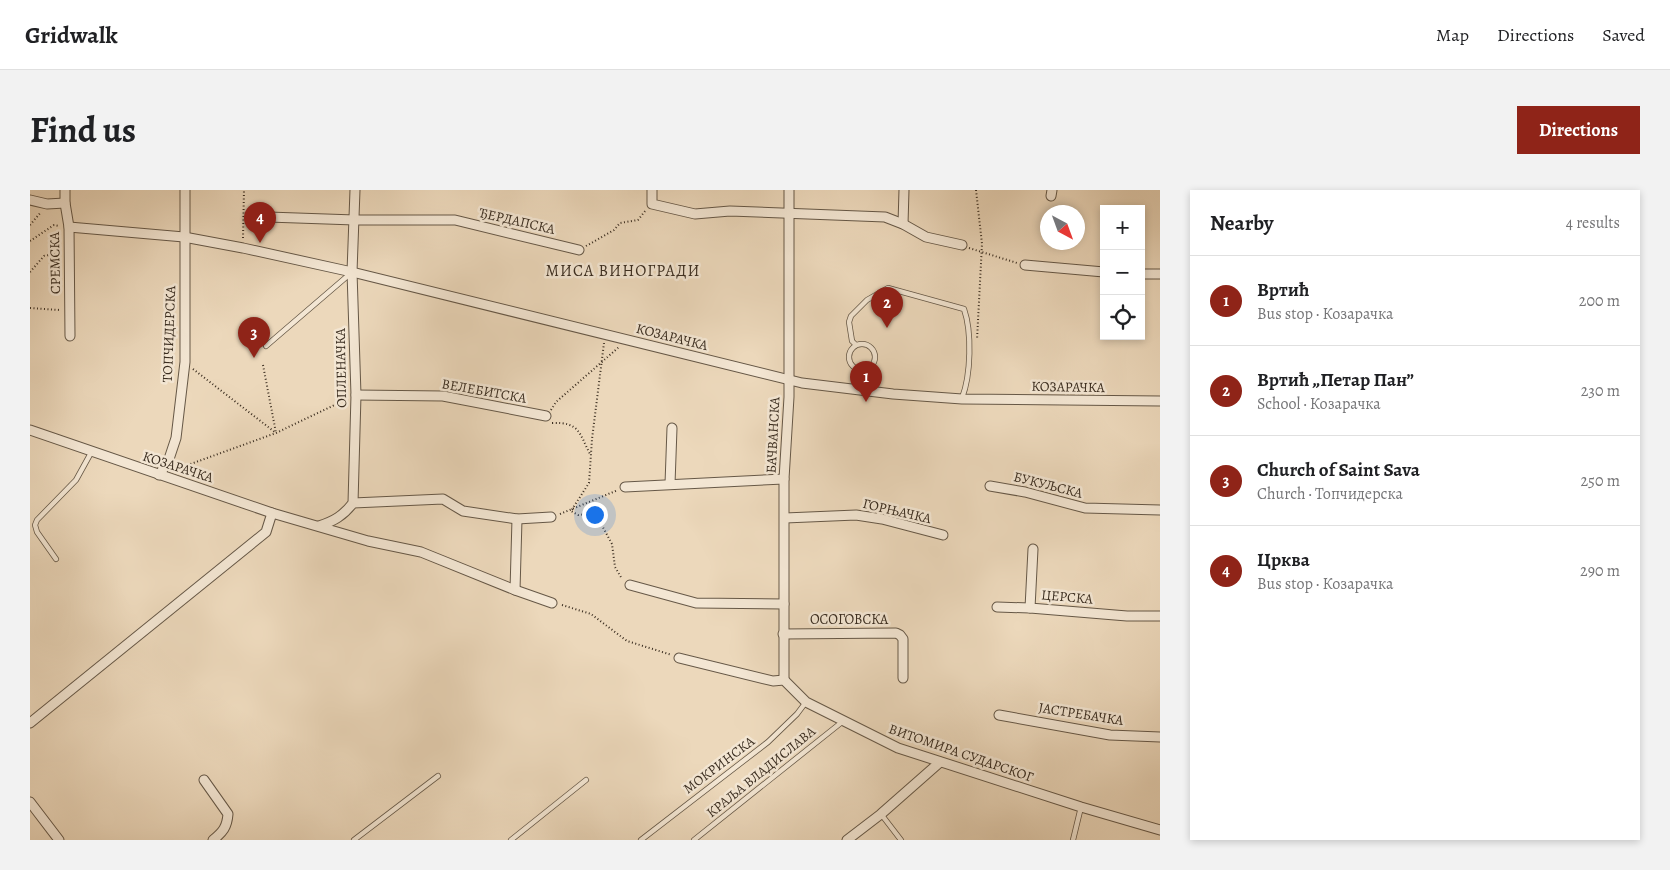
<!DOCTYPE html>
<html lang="en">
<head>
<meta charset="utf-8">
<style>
  :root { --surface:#fff; --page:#f2f2f2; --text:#202124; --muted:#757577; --line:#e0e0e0; --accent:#8f2418 }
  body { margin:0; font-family:Alegreya,serif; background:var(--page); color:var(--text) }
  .controls { position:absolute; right:15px; top:15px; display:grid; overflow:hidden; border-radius:0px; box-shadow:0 2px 8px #0003 }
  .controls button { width:45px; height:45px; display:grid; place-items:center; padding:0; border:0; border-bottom:1px solid var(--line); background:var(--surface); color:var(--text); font:25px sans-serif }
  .compass { position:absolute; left:1010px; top:15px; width:45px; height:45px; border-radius:50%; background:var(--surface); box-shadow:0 2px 8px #0003; rotate:139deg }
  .you { position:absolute; left:564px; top:324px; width:18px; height:18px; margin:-12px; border:4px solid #fff; border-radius:50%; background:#1a73e8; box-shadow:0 0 0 8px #1a73e833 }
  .badge { display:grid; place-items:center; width:32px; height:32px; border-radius:50%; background:var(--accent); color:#fff; font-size:16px; font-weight:700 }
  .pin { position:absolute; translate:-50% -41px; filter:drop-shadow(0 1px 2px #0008) }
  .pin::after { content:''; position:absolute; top:26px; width:18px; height:15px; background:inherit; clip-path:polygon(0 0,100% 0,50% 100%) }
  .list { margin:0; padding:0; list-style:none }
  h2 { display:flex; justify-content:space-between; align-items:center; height:65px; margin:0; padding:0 20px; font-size:21px }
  h2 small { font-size:16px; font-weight:400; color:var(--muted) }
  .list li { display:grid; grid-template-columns:32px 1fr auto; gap:15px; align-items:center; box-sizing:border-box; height:90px; padding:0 20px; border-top:1px solid var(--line) }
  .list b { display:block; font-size:19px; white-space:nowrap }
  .list p { margin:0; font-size:16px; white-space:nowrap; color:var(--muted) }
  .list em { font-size:16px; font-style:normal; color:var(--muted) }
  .icon { flex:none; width:28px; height:28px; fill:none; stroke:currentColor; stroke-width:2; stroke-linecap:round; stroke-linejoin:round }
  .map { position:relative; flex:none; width:1130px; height:650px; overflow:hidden; border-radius:0px }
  header { display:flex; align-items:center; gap:30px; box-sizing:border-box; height:70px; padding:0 25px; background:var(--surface); border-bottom:1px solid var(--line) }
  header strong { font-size:24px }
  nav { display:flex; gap:28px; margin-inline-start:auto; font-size:18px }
  .intro { display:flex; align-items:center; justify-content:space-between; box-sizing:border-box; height:120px; padding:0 30px }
  h1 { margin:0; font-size:35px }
  .button { padding:12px 22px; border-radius:0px; background:var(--accent); color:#fff; font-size:18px; font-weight:700 }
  main { display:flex; gap:30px; padding:0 30px }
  aside { flex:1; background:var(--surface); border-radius:0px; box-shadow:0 2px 8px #0003 }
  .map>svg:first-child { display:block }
</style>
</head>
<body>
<header>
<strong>Gridwalk</strong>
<nav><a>Map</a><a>Directions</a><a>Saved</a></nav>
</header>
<div class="intro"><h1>Find us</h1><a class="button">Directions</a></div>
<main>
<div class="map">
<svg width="1130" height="650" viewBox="0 0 1130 650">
  <rect width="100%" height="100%" fill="#ecd8bb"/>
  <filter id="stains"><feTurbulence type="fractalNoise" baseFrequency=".004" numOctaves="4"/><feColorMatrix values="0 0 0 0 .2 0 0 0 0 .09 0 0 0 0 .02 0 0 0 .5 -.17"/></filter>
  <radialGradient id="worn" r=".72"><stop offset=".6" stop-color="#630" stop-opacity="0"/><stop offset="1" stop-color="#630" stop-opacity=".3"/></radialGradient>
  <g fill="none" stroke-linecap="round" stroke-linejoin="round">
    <g stroke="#665847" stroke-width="6">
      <g id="service">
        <circle cx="832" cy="167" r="13"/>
        <path d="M826,155l-4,-4 -3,-19 2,-6 16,-16 21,-12 76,21c8,23 7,66 -2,89"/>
        <polyline points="236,156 321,83"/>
        <polyline points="26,369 7,342 5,335 7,330 46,290 62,261"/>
        <polyline points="851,624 871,650"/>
        <polyline points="324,650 408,586"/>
        <polyline points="481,650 556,590"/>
        <polyline points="611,650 738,552 767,524 776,512"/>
        <polyline points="664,650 812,532"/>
        <polyline points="1043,650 1051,617"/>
      </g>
    </g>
    <g stroke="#665847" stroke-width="11">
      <g id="minor">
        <polyline points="35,0 35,13 39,37 40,146"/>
        <polyline points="622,0 622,14 665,24 700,21 855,27 873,34 896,47 932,55"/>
        <polyline points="1021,6 1022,0"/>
        <polyline points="0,10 17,14 35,13"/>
        <polyline points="238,27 325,30 425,30 549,60"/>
        <polyline points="873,34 874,0"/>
        <polyline points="39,37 154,47 213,58 322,82 772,193 863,204 932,209 1130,211"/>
        <polyline points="995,75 1074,82"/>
        <polyline points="1111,84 1130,84"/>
        <polyline points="326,205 413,206 516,226"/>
        <polyline points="0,240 242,323 338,351 391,362 485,400 522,413"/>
        <polyline points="129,285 138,272 146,248 155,172 155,0"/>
        <polyline points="640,294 642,238"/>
        <polyline points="960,296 995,302 1055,318 1130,320"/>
        <polyline points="595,297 754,289"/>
        <polyline points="323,313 413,309 433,321 487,329 521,327"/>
        <polyline points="755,328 826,325 852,329 913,345"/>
        <path d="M289,336c15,-5 24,-10 34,-23l3,-108 -4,-123 3,-82"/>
        <polyline points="1003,359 1000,418 1097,426 1130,426"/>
        <polyline points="600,395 666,413 754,414"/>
        <polyline points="485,400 487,329"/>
        <polyline points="967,417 1000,418"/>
        <polyline points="753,444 866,443 870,445 873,449 873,488"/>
        <polyline points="649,468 743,491 754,490 776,512 868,558 1051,617 1130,640"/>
        <polyline points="754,490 754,289 759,207 759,0"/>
        <polyline points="969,525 1080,545 1130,547"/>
        <polyline points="0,533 236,342 242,323"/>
        <path d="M174,590l24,34c-1,13 -5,18 -15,26"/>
        <polyline points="0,612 29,650"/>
        <polyline points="817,650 851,624 910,572"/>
      </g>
    </g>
    <g stroke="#3a2d20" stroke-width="2" stroke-dasharray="1 2.5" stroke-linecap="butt">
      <polyline points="946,0 952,54 947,150"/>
      <polyline points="0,35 11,22"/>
      <polyline points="213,48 214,0"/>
      <polyline points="0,51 24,35 29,36"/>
      <polyline points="556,56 584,40 590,33 608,30 616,20"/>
      <polyline points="939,58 987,73"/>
      <polyline points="0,82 14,66 29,63"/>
      <polyline points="0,118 30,120"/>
      <polyline points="574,153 562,249 559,293 541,321 548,325 557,324 565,327 569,330 582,354 585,377 592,389"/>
      <polyline points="233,175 246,243"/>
      <polyline points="163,179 246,243"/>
      <polyline points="521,220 526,212 589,157"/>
      <path d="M522,233c28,-1 27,10 38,31"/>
      <polyline points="144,280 246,243 317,209"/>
      <polyline points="530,324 588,300"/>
      <polyline points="532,415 561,424 597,451 642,465"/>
    </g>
    <use href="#service" stroke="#f3e6d3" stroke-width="4.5"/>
    <use href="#minor" stroke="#f3e6d3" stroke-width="9"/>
  </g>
  <g text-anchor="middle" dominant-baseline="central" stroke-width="5" stroke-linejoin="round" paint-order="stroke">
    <g font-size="14" fill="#3a2d20" stroke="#f3e6d3">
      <text transform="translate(487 31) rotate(13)">ЂЕРДАПСКА</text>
      <text transform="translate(25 73) rotate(-91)">СРЕМСКА</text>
      <text transform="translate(139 144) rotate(-88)">ТОПЧИДЕРСКА</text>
      <text transform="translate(642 147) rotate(14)">КОЗАРАЧКА</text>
      <text transform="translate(311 178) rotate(-91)">ОПЛЕНАЧКА</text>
      <text transform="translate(1038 197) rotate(1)">КОЗАРАЧКА</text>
      <text transform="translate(454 201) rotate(10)">ВЕЛЕБИТСКА</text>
      <text transform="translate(743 245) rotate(-87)">БАЧВАНСКА</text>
      <text transform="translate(148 277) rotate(18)">КОЗАРАЧКА</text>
      <text transform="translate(1018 295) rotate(14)">БУКУЉСКА</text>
      <text transform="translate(867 321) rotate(13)">ГОРЊАЧКА</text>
      <text transform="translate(1037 407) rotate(5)">ЦЕРСКА</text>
      <text x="819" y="429">ОСОГОВСКА</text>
      <text transform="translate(1051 524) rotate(9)">ЈАСТРЕБАЧКА</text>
      <text transform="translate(931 563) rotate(19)">ВИТОМИРА СУДАРСКОГ</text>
      <text transform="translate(689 575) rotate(-37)">МОКРИНСКА</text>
      <text transform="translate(731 582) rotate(-39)">КРАЉА ВЛАДИСЛАВА</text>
    </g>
    <g font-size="16" letter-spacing="1" fill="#3a2d20" stroke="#f3e6d3">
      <text x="593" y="81">МИСА ВИНОГРАДИ</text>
    </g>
  </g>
  <rect width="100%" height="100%" filter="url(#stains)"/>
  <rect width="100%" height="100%" fill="url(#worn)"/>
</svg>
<div class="controls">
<button>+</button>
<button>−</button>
<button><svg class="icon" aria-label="locate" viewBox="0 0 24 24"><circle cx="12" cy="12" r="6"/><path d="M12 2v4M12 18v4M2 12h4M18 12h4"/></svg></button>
</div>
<svg class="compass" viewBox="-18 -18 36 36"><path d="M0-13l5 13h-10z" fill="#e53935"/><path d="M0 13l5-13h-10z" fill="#757577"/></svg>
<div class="you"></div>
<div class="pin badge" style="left:836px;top:212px">1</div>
<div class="pin badge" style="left:857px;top:138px">2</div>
<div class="pin badge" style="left:224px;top:168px">3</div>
<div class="pin badge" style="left:230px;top:53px">4</div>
</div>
<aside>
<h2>Nearby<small>4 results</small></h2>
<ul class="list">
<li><span class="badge">1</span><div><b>Вртић</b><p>Bus stop · Козарачка</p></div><em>200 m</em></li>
<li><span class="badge">2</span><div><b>Вртић „Петар Пан”</b><p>School · Козарачка</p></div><em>230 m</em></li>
<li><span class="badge">3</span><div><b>Church of Saint Sava</b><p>Church · Топчидерска</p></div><em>250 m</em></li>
<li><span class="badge">4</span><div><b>Црква</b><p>Bus stop · Козарачка</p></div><em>290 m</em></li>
</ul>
</aside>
</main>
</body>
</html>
